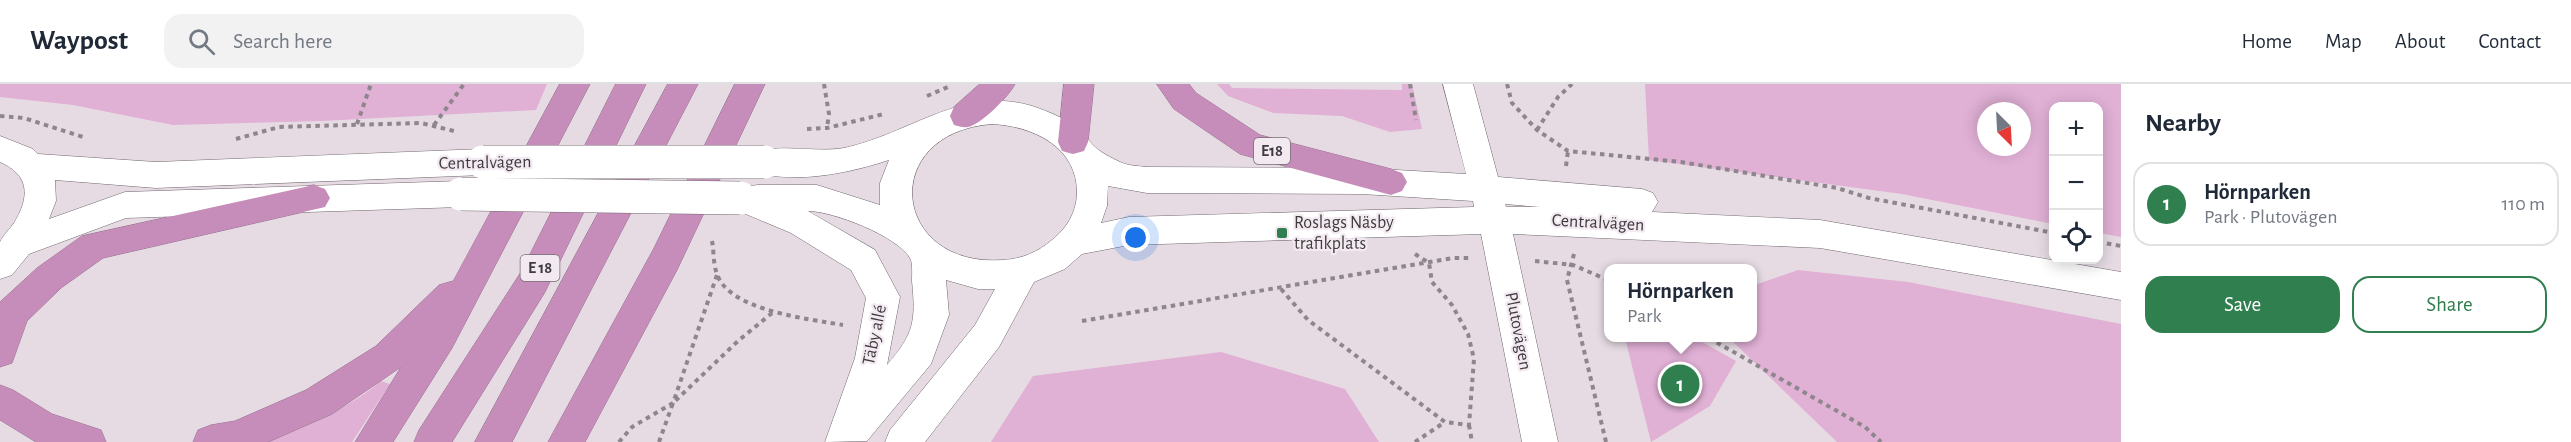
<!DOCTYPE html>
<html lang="en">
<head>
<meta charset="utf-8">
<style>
  :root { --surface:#fff; --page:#f2f2f3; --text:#1f2937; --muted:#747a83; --line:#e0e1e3; --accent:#307f4f }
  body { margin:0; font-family:"Alegreya Sans",sans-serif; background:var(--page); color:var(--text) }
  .controls { position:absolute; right:18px; top:18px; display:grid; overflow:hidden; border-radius:12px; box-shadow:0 3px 15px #0003 }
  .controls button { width:54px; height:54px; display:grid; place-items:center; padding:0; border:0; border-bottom:2px solid var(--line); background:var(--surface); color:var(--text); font:30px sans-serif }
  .compass { position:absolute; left:1977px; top:18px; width:54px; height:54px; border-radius:50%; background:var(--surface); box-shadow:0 3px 15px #0003; rotate:156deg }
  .you { position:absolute; left:1136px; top:154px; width:21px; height:21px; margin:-15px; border:4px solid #fff; border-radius:50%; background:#1a73e8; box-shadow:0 0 0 9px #1a73e833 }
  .badge { display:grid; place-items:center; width:39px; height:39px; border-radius:50%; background:var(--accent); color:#fff; font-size:20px; font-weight:700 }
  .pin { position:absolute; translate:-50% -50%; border:3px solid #fff; box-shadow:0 2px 6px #0006 }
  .popup { position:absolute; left:1604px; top:180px; width:153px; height:78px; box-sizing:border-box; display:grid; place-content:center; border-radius:12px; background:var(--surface); filter:drop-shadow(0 2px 4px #0005); font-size:20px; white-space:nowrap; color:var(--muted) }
  .popup b { font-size:22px; color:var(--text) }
  .popup::after { content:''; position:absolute; left:50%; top:100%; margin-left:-12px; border:12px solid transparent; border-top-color:var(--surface) }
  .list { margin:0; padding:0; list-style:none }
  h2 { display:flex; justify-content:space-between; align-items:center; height:78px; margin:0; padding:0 24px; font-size:26px }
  h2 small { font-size:20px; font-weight:400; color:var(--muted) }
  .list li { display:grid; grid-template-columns:39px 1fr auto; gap:18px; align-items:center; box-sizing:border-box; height:84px; margin:0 12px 12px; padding:0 12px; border:2px solid var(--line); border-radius:18px }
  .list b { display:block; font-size:22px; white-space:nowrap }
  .list p { margin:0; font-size:20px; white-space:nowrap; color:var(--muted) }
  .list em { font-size:20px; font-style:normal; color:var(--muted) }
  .actions { display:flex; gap:12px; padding:18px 24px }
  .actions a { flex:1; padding:14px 0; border:2px solid var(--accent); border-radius:18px; text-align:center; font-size:21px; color:var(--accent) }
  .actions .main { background:var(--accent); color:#fff }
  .icon { flex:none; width:33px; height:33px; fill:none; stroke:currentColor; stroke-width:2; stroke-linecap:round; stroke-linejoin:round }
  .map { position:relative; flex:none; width:2121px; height:358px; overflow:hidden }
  header { display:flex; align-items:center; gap:36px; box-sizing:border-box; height:84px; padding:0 30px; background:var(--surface); border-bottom:2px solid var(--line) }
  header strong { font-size:28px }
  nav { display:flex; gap:33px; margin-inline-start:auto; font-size:21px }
  .search { width:420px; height:54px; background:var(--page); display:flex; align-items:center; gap:15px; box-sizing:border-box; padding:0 21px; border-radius:18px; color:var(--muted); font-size:22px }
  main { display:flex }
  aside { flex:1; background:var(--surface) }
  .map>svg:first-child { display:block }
</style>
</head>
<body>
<header>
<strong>Waypost</strong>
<div class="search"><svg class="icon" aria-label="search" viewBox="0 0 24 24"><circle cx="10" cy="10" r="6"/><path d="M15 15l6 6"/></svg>Search here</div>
<nav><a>Home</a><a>Map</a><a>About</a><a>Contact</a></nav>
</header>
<main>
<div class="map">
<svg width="2121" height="358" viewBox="0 0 2121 358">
  <rect width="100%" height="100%" fill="#e6dbe3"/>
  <g fill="#e0b0d5" fill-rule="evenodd">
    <polygon points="0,0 547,0 536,26 321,37 173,41 73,21 0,13"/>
    <polygon points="1217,0 1229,0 1232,4 1402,6 1402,0 1412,0 1422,45 1390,48 1342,32 1273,29 1228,12"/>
    <path d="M1645,0h476v153l-22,-4 -1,-127h-44l-1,118 -151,-30 -253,-34zM1986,27h36v36h-36z"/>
    <polygon points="1798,186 1908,198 2121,240 2121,358 1837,358 1729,254 1752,254 1752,202"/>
    <polygon points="1625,254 1695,254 1736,277 1710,322 1651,358"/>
    <polygon points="1221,268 1345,305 1379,358 991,358 1033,292"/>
    <path d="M381,297l9,3 -38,58h-88c42,-16 83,-32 117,-61z"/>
  </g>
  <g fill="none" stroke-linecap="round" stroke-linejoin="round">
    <g stroke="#70676e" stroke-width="1">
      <g id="minor">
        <path d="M1443,0h30l25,93 144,12 11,4 5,9 -6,10 168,8 301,52v28l-301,-52 -307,-14 45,208h-36l-41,-208 -352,11 -47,9 -17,15 -31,13 -35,65 -74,95h-40l5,-12 85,-105 20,-36h-17l-32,-9 3,35 -18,49 -64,77 -42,1 30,-84 11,-60 -15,-28 -60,-37 -62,-26 -5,-9 5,-9c10,-4 18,-1 28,-4h60l63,20v-22l9,-23c-39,13 -96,25 -136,11l-5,-9 5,-9c28,-10 61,0 91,-5 66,-14 118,-63 188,-42 18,6 35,13 49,25 5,5 8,10 12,14 6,7 19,13 27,17 8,4 19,4 27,5l215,1 104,6zM992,40c41,2 86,23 85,70 -1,19 -10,34 -25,46 -14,12 -30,19 -49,20 -112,8 -126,-127 -11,-136zM1108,102l39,7 215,1 111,7 1,6 -345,10 -28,6 6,-17zM1505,120l35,3h-34zM808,127c25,0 89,25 102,47 3,5 2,17 2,23 4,40 2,53 -25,84l13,-68 -25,-47z"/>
        <path d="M0,52l33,13 5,5 118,8 327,-13 11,4 5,9 -5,9 -11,4 -327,13 -101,-8 1,21 -7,18 76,-27 336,-11 11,4 5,9 -5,9 -11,4 -335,11 -97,36 -17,21 -12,4c0,-10 0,-28 0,-37 3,-7 10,-13 14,-19 16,-26 16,-48 -14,-61z"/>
      </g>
    </g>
    <g stroke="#97708f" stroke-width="1">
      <g id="highway">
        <polygon points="560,0 590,0 452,264 393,358 355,358 401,283 332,330 268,358 193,358 198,346 211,341 235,337 306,306 376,262 439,201 453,197"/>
        <polygon points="616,0 646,0 545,208 452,358 414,358 419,346 521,188"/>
        <polygon points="668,0 698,0 512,358 475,358"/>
        <polygon points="735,0 765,0 677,186 585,358 548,358 653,166"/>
        <path d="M980,0h35c-6,12 -33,40 -47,43 -5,1 -9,-1 -14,-2l-4,-9 4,-9z"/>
        <polygon points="1064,0 1094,0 1088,58 1084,67 1073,70 1062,67 1058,58"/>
        <polygon points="1157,0 1189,0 1196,9 1260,51 1391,85 1402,89 1407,98 1402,107 1391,111 1240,70 1174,25"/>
        <polygon points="314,101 325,105 330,114 325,123 103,174 61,204 27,237 12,279 0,283 0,218 37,184 82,152"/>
        <polygon points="0,301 13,306 52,330 101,346 106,358 36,358 0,336"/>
      </g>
    </g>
    <g stroke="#8d868c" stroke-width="4" stroke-dasharray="4.5 4.5" stroke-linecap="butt">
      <polyline points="824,0 829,30 827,44"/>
      <polyline points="1410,0 1416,36"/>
      <polyline points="1507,0 1512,19 1537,46 1568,67 1681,78 1837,104 1869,114 2054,149"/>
      <polyline points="927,12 948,3"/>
      <polyline points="0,32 24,34 83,53"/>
      <polyline points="357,40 371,0"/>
      <polyline points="434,41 464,0"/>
      <polyline points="807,45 827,44 884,30"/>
      <polyline points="1537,46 1558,13 1572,0"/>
      <polyline points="236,55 279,43 421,39 454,47"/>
      <polyline points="1566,82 1568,67"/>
      <path d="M712,157c2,10 1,23 5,33 12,37 93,45 126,51"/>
      <polyline points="2098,158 2121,162"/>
      <polyline points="1574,170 1567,196 1606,358"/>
      <polyline points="1535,177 1573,181 1608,196"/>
      <polyline points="1281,205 1308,236 1445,338 1469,341 1474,275 1468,250 1452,221 1432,198 1429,179 1415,170"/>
      <polyline points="1082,237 1453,174 1470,174"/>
      <polyline points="1709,254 1865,343 1881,358"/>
      <polyline points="1469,341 1472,358"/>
      <polyline points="619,358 632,343 673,319 717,191"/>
      <polyline points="659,358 673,319 738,257 772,229"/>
      <polyline points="1415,358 1445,338"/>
    </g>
    <use href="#minor" fill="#fff" fill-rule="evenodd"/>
    <use href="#highway" fill="#c68cba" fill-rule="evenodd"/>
    <g stroke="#70676e" stroke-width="34" stroke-linecap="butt">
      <g id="minor-bridge">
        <polyline points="483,78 764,78"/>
        <polyline points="461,110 740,114"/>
      </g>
    </g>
    <use href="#minor-bridge" stroke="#fff" stroke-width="33"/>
  </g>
  <rect fill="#307f4f" stroke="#f3e9f0" stroke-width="2" x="1276" y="143" width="12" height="12" rx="3"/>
  <g text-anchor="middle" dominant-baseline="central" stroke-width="4.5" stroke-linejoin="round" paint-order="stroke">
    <g fill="#f3e9f0" stroke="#756f73" stroke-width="1.5">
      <rect x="1254" y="54" width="36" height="26" rx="4.5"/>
      <rect x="520.5" y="171" width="39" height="26" rx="4.5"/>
    </g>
    <g font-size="16" font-weight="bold" fill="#3f3b3e">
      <text x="1272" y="67">E18</text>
      <text x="540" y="184">E 18</text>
    </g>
    <g font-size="18" fill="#3f3b3e" stroke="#f3e9f0">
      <text transform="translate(485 79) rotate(-1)">Centralvägen</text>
      <text transform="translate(1598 139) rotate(3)">Centralvägen</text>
      <text transform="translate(1518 247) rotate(79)">Plutovägen</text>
      <text transform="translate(875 251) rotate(-78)">Täby allé</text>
    </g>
    <g font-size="18" fill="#3f3b3e" stroke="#f3e9f0" text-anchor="start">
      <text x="1294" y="139">Roslags Näsby<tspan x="1294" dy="21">trafikplats</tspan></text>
    </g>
  </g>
</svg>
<div class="controls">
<button>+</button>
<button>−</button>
<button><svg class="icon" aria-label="locate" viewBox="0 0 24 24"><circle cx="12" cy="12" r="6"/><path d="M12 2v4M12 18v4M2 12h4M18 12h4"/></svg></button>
</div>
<svg class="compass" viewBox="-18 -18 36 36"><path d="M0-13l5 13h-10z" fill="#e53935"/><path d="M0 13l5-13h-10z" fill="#747a83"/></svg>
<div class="you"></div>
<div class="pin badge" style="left:1680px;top:300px">1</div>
<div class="popup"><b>Hörnparken</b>Park</div>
</div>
<aside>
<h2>Nearby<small></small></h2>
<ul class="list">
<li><span class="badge">1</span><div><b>Hörnparken</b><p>Park · Plutovägen</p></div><em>110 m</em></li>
</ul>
<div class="actions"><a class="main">Save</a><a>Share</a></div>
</aside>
</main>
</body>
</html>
